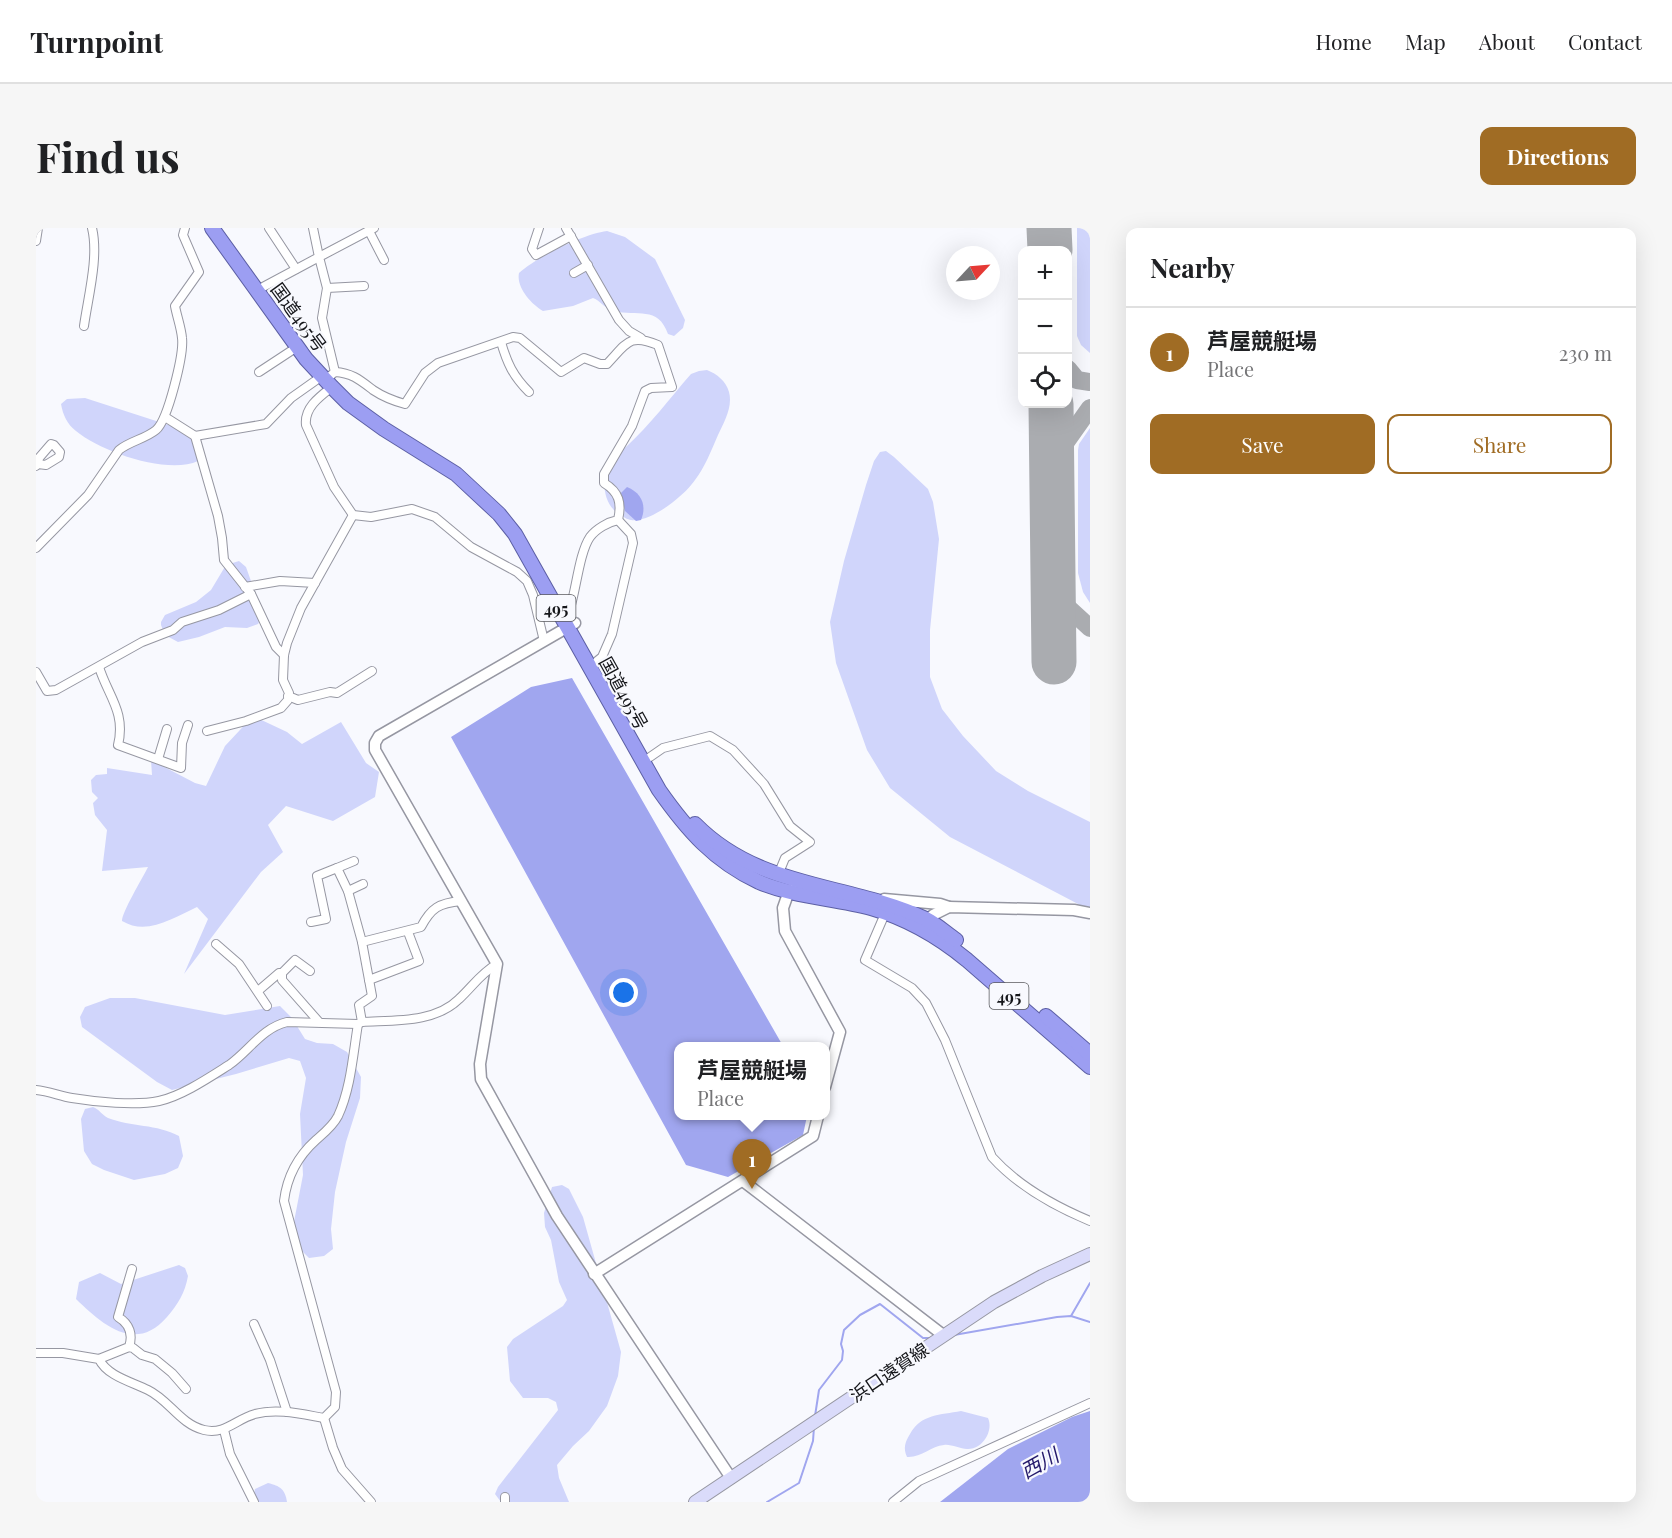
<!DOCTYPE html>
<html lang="en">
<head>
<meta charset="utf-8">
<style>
  :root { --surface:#fff; --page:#f6f6f6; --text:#202124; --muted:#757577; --line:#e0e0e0; --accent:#a06c24 }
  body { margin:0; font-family:"Playfair Display","Noto Sans JP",serif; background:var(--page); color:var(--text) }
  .controls { position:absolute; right:18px; top:18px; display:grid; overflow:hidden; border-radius:12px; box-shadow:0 6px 24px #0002 }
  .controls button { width:54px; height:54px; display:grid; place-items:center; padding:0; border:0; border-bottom:2px solid var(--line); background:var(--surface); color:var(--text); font:30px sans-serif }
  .compass { position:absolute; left:910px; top:18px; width:54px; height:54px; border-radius:50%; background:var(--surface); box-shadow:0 6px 24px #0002; rotate:64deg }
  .you { position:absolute; left:588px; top:765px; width:21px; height:21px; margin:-15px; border:4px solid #fff; border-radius:50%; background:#1a73e8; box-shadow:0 0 0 9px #1a73e833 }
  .badge { display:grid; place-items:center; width:39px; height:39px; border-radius:50%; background:var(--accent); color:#fff; font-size:20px; font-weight:700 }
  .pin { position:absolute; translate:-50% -50px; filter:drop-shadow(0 2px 3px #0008) }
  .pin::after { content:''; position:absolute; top:32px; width:21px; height:18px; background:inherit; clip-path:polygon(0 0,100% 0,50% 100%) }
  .popup { position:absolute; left:638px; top:814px; width:156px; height:78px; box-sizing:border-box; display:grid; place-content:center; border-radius:12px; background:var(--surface); filter:drop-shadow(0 2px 4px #0005); font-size:20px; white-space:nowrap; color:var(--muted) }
  .popup b { font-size:22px; color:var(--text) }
  .popup::after { content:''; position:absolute; left:50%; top:100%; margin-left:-12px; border:12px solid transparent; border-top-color:var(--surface) }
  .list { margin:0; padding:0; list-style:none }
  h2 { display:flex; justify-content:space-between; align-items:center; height:78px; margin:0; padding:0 24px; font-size:26px }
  h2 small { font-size:20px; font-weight:400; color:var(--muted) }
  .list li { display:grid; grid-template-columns:39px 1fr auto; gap:18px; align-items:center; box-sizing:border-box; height:90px; padding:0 24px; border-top:2px solid var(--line) }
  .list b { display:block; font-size:22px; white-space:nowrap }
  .list p { margin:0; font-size:20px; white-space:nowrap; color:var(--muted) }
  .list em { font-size:20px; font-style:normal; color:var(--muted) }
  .actions { display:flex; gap:12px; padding:18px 24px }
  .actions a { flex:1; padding:14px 0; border:2px solid var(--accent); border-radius:12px; text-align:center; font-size:21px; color:var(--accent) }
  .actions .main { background:var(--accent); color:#fff }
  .icon { flex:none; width:33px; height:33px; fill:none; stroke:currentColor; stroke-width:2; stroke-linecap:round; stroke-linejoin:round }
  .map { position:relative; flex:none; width:1054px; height:1274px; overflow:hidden; border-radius:12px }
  header { display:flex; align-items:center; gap:36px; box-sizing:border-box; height:84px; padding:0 30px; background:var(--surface); border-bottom:2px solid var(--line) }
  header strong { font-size:28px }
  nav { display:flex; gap:33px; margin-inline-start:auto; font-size:21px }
  .intro { display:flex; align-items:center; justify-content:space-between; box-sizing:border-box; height:144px; padding:0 36px }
  h1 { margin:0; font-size:42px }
  .button { padding:15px 27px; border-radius:12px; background:var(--accent); color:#fff; font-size:21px; font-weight:700 }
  main { display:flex; gap:36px; padding:0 36px }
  aside { flex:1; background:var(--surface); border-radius:12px; box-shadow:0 6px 24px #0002 }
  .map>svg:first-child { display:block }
</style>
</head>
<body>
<header>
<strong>Turnpoint</strong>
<nav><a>Home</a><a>Map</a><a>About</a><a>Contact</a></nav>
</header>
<div class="intro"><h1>Find us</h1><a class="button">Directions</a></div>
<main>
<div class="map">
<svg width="1054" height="1274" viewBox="0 0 1054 1274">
  <rect width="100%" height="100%" fill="#f8f9fe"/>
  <g fill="#d0d5fb">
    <polygon points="1041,0 1054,0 1054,125 1045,117 1041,108"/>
    <path d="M571,3l18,6 30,22 30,61 -2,8 -9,8 -6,-2c-10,-29 -31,-17 -54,-23 -9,-2 -13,-10 -21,-13l-20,8 -30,5c-12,-7 -27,-24 -24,-38 18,-16 64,-39 88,-42z"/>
    <path d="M671,142c10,4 19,11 22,22 4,15 -5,30 -11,43 -7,16 -13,32 -23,45 -10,15 -44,43 -64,40 -3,0 -9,-4 -12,-6 -16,-10 -17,-32 -12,-49 3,-8 14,-14 20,-19 23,-21 43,-48 64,-72l8,-3z"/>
    <path d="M49,170l99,32 12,12 2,19c-30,14 -97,-9 -122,-30 -9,-7 -13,-16 -15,-27l6,-5z"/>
    <polygon points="1054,200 1054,375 1047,364 1042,345 1042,222 1043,216"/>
    <polygon points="850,223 858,229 892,261 897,274 903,311 894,402 894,449 906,481 927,508 960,543 992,563 1054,594 1054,680 1044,677 914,609 854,560 831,522 800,435 794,394 808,333 830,257 838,233 844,224"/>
    <polygon points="203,333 210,339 227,387 222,396 211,400 189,399 163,409 142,414 129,407 125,397 125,394 129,387 160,374 175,362 190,337"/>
    <path d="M217,488l34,16 15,12 39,-22 25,41 13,9 -4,25 -42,24 -47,-15 -18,19 15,27 -22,20 -77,102 24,-55 -11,-12c-24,11 -50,29 -75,14 0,-9 20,-42 26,-54l-46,4 5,-41 -12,-15 -2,-12 5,-5 -6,-6 -1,-12 5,-5 11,-1v-6l45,7 -1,-15 44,23 11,3 19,-40z"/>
    <polygon points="74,770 99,770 189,787 244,778 256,790 269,811 281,815 297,816 311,824 325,849 324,870 310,914 299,964 295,1001 297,1021 288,1028 273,1030 265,1022 256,1004 267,947 264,886 270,850 264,833 253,830 200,846 136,862 121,854 46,799 44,789 49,779"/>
    <path d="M57,879c6,2 9,8 15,11 23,9 49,6 71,18l4,20 -5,12 -13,6 -31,6 -30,-10 -12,-6 -8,-13 -3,-32 4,-10z"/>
    <polygon points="526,957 533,961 547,989 585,1124 582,1148 571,1178 553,1203 537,1218 521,1237 523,1250 533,1274 465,1274 459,1266 462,1259 522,1182 520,1174 512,1170 487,1170 474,1153 471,1119 477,1111 527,1078 531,1072 523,1054 515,1012 509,999 508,985 516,959"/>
    <path d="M143,1037l6,3 3,8c-3,17 -10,28 -21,41 -32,37 -65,7 -91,-18l3,-17 21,-9 21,11z"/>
    <path d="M925,1183l27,7c6,13 -6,32 -21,31 -7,0 -16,-5 -23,-4 -13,1 -23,13 -37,12 -4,-9 -2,-15 3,-23 11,-20 30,-19 51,-23z"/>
    <path d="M232,1255c12,3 17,6 19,19h-35l3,-13z"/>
  </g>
  <g fill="#a0a6ef">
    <path d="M591,259c15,6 20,19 14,33l-5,1 -11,-10 -4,-18z"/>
    <polygon points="536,450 747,818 642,818 642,888 771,888 767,907 692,949 650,937 415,509 495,459"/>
    <polygon points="1054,1183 1054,1270 1047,1274 904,1274 972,1221 1036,1189"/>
  </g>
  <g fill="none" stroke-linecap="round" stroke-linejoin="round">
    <g stroke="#a0a6ef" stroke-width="2">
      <polyline points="1035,1088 1054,1055"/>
      <polyline points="918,1107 1021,1089 1035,1088 1054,1094"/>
      <polyline points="779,1188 783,1162 806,1132 807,1123 805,1116 808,1102 824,1087 844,1076 887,1110 894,1110"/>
      <polyline points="731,1274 763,1255 777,1213 778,1199"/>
    </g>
    <g stroke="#aaacb0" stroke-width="18">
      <polyline points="1032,141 1041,152 1054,154"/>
      <polyline points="1015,235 1054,180"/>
      <polyline points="1016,365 1054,400"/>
    </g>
    <g stroke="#aaacb0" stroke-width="45">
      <polyline points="1013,0 1014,22"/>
      <polyline points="1015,176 1018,434"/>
    </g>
    <g stroke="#9697a2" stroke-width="10">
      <g id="minor">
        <polyline points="233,0 260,41"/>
        <polyline points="503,0 496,21 500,27 535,8"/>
        <polyline points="530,0 583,92 593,103 605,110"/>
        <polyline points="333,3 348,32"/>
        <polyline points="0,13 2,0"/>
        <polyline points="538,45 552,37"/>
        <polyline points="227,59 283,29 277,0"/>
        <polyline points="291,60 328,58"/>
        <path d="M48,98c4,-29 15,-69 8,-98"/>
        <path d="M465,114c6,21 12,34 28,50"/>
        <polyline points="223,144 261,119"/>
        <polyline points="299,144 286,90 291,60 283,29 338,0"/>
        <path d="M294,148l5,-4c17,1 25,8 38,18 9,6 21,11 32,14l20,-31 13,-10 75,-26 7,1 41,34 23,-14 16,6h7c20,-21 22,-31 51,-19l14,42 -21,1 -6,3 -13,35 -28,48v9c15,9 18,20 14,37 -10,2 -22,9 -28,17 -11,16 -14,55 -21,75"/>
        <path d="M296,159c-13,10 -28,21 -26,38l28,62 19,28 18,2 41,-8 23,8 36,30 46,25 10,9 6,14 11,46"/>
        <polyline points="129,189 159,208 182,288 186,310 188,332 215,366 240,419 248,427"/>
        <polyline points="159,208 230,196 255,170 286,148"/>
        <polyline points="0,238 2,236 3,230 15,216 18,217 24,224 23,229 10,237 2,236"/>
        <path d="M0,320l52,-53 31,-45c11,-9 26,-11 37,-20 12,-10 28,-76 26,-92 -1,-11 -5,-21 -7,-32l24,-34 -16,-37 2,-7"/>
        <polyline points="209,359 244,353 279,355"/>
        <polyline points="561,433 566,429 576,406 597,315 595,306 582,292"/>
        <path d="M63,439c9,29 27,45 19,78l63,23 1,-25 6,-18"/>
        <polyline points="0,444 11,463 20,462 106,414 137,402 146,394 183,382 215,366"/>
        <polyline points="252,468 262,472 294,464 301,465 336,443"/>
        <polyline points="171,503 210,493 245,480 252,472 253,465 247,452 248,427 251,415 265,380 317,287"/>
        <polyline points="614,529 627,520 674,508 697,522 728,556 754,598 774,614 749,630 742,647"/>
        <polyline points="122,531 131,501"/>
        <polyline points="318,633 301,640 312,663 326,714"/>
        <polyline points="312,663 327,656"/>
        <path d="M851,681l-22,51 47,28 14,15 19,37 47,117c27,30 62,49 98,64"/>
        <polyline points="275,694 290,691 281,648 301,640"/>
        <polyline points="180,716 203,736 231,778"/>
        <polyline points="274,743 259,732 246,745 246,752 283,794"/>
        <polyline points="333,752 383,733 372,704"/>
        <polyline points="222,763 243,745 246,745"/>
        <path d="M326,794l-3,-17 13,-9 -10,-54 59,-15c10,-19 18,-24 40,-26"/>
        <path d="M0,862c12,1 24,6 36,8 24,4 64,8 87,3 23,-5 51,-24 70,-36 20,-14 33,-37 58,-43l71,2 4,-2c32,-2 73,1 97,-23 14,-13 22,-26 38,-35"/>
        <polyline points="218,1096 234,1132 251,1184"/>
        <polyline points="93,1119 97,1120 106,1127 119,1131 136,1145 150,1161"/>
        <path d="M0,1125h27l36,6c8,17 33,23 49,31 21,10 32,34 56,40 21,5 32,-11 51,-16 22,-6 46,0 69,4l11,-11 1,-15 -52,-191c3,-25 13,-44 32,-61 8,-7 17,-14 22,-24 13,-28 15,-62 20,-92"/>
        <path d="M63,1131l30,-12c4,-12 1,-23 -11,-30l14,-48"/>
        <polyline points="288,1190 297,1220 306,1241 335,1274"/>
        <polyline points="188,1202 194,1226 218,1274"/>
        <polyline points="469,1269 469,1274"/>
        <polyline points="857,1274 883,1253 1054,1175"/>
      </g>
    </g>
    <g stroke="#9697a2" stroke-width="13">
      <g id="tertiary">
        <polyline points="539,395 343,508 339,515 339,522 461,736 444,836 445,851 521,988 695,1250"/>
        <polyline points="758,659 753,663 747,680 749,703 804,804 789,859"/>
        <polyline points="848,671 904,676 913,679"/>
        <polyline points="892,692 897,687 913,679 1038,682 1054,685"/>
        <polyline points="707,953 907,1107"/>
        <polyline points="558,1046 777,908 782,888"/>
      </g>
    </g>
    <g stroke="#9697a2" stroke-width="14">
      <polyline id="secondary" points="659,1274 958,1074 1006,1048 1054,1026"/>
    </g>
    <g stroke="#5c5fa4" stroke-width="16">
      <g id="trunk">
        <path d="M176,0l94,131 26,28 16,16 36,26 72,45 43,40 16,20 144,256c28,40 55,71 100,92 35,15 75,16 112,26 35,10 68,29 96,52l123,107"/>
        <path d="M659,596c65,66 151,58 231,95 10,5 20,14 30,21"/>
        <polyline points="1010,788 1054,826"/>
      </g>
    </g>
    <use href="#minor" stroke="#fff" stroke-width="8"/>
    <use href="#tertiary" stroke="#fff" stroke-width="10"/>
    <use href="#secondary" stroke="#dadbfa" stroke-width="12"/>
    <use href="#trunk" stroke="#9c9ef2" stroke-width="14"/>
  </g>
  <g text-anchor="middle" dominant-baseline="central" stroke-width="4.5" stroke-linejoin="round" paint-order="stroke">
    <g fill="#f8f9fe" stroke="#595a5e" stroke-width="1.5">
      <rect x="500.5" y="367" width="39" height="26" rx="4.5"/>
      <rect x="953.5" y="755" width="39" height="26" rx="4.5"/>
    </g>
    <g font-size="16" font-weight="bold" fill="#15161a">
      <text x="520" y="380">495</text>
      <text x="973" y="768">495</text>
    </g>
    <g font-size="18" fill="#15161a" stroke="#f8f9fe">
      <text transform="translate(263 89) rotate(54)">国道495号</text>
      <text transform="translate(588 465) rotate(61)">国道495号</text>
      <text transform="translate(853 1144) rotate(-34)">浜口遠賀線</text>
    </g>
    <g font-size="20" font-style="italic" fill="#24196b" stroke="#f8f9fe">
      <text transform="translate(1003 1234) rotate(-29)">西川</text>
    </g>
  </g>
</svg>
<div class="controls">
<button>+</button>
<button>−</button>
<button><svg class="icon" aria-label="locate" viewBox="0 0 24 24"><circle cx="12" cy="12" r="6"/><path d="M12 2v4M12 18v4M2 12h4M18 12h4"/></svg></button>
</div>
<svg class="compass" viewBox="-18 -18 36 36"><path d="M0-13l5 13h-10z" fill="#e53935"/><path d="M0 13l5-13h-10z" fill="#757577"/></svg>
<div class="you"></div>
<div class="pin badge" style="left:716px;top:961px">1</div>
<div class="popup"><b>芦屋競艇場</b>Place</div>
</div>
<aside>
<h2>Nearby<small></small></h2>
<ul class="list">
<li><span class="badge">1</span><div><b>芦屋競艇場</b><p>Place</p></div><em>230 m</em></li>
</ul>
<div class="actions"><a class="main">Save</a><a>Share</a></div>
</aside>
</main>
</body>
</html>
